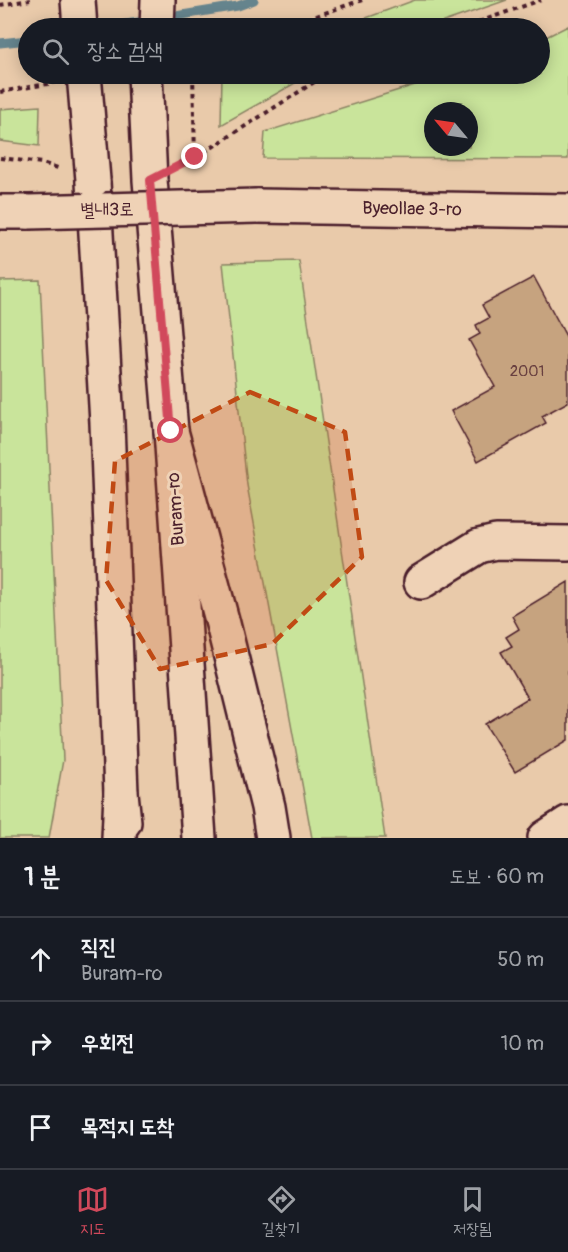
<!DOCTYPE html>
<html lang="ko">
<head>
<meta charset="utf-8">
<style>
  :root { --surface:#171b24; --page:#242831; --text:#f1f3f6; --muted:#9ea1a6; --line:#363941; --accent:#d1495b }
  body { margin:0; font-family:Pangolin,"Poor Story",sans-serif; background:var(--page); color:var(--text) }
  .compass { position:absolute; left:424px; top:102px; width:54px; height:54px; border-radius:50%; background:var(--surface); box-shadow:0 3px 15px #0003; rotate:299deg }
  .stop { position:absolute; width:18px; height:18px; margin:-14px; border:4px solid #d1495b; border-radius:50%; background:#fff }
  .stop.end { background:#d1495b; border-color:#fff; box-shadow:0 2px 6px #0008 }
  .list { margin:0; padding:0; list-style:none }
  h2 { display:flex; justify-content:space-between; align-items:center; height:78px; margin:0; padding:0 24px; font-size:26px }
  h2 small { font-size:20px; font-weight:400; color:var(--muted) }
  .list li { display:grid; grid-template-columns:39px 1fr auto; gap:18px; align-items:center; box-sizing:border-box; height:84px; padding:0 24px; border-top:2px solid var(--line) }
  .list b { display:block; font-size:22px; white-space:nowrap }
  .list p { margin:0; font-size:20px; white-space:nowrap; color:var(--muted) }
  .list em { font-size:20px; font-style:normal; color:var(--muted) }
  .icon { flex:none; width:33px; height:33px; fill:none; stroke:currentColor; stroke-width:2; stroke-linecap:round; stroke-linejoin:round }
  .map { position:relative; flex:none; width:568px; height:838px; overflow:hidden }
  .search { position:absolute; background:var(--surface); box-shadow:0 3px 15px #0003; left:18px; right:18px; top:18px; height:66px; display:flex; align-items:center; gap:15px; box-sizing:border-box; padding:0 21px; border-radius:33px; color:var(--muted); font-size:22px }
  .sheet { height:330px; background:var(--surface) }
  nav { display:flex; justify-content:space-around; align-items:center; box-sizing:border-box; height:84px; border-top:2px solid var(--line); background:var(--surface); font-size:16px; color:var(--muted) }
  nav a { display:grid; justify-items:center; gap:3px }
  nav .on { color:var(--accent) }
  .map>svg:first-child { display:block }
</style>
</head>
<body>
<div class="map">
<svg width="568" height="838" viewBox="0 0 568 838">
  <rect width="100%" height="100%" fill="#e9caaa"/>
  <filter id="ink" filterUnits="userSpaceOnUse"><feTurbulence type="fractalNoise" baseFrequency=".0167" numOctaves="2"/><feDisplacementMap in="SourceGraphic" scale="12" xChannelSelector="R" yChannelSelector="G"/><feConvolveMatrix kernelMatrix="1 2 1 2 8 2 1 2 1" color-interpolation-filters="sRGB"/></filter>
  <g filter="url(#ink)">
    <g fill="#c9e49b" stroke="#8a8263" stroke-width="1.5" fill-rule="evenodd">
      <polygon points="415,0 507,0 426,28 339,28"/>
      <path d="M568,26v133l-305,-1 2,-26 185,-58h90v-34zM433,111h36v36h-36z"/>
      <polygon points="222,74 311,74 221,125"/>
      <polygon points="40,106 39,146 0,141 0,109"/>
      <polygon points="299,261 385,838 312,838 247,485 223,263"/>
      <polygon points="40,280 63,760 49,838 0,838 0,281"/>
    </g>
    <g fill="none" stroke-linecap="round" stroke-linejoin="round">
      <g stroke="#65848d" stroke-width="9">
        <polyline points="101,28 238,6 254,0"/>
        <polyline points="0,43 28,40"/>
      </g>
    </g>
    <g fill="#c6a37f" stroke="#4a1f2b" stroke-width="1.5">
      <polygon points="534,277 568,340 568,402 542,416 546,423 478,461 451,411 495,387 469,340 480,334 476,325 489,318 482,305"/>
      <polygon points="568,582 568,740 515,772 485,724 528,698 501,652 512,646 506,637 519,629 512,616"/>
    </g>
    <g fill="none" stroke-linecap="round" stroke-linejoin="round">
      <g stroke="#4a1f2b" stroke-width="38">
        <g id="minor">
          <polyline points="78,0 80,28"/>
          <polyline points="157,28 158,0"/>
          <polyline points="145,74 150,180 171,431 199,838"/>
          <polyline points="93,182 107,423 121,793 124,822"/>
          <polyline points="257,206 568,211"/>
          <polyline points="0,212 29,212"/>
          <polyline points="421,582 479,546 496,542 568,543"/>
          <polyline points="545,838 568,823"/>
        </g>
      </g>
      <g stroke="#4a1f2b" stroke-width="38">
        <g id="highway">
          <polyline points="171,431 223,624 268,807 273,838"/>
          <polyline points="119,838 121,793"/>
        </g>
      </g>
      <g stroke="#4a1f2b" stroke-width="4" stroke-dasharray="4.5 4.5" stroke-linecap="butt">
        <polyline points="0,5 30,0"/>
        <polyline points="282,28 362,0"/>
        <polyline points="462,28 541,0"/>
        <polyline points="193,74 195,157"/>
        <polyline points="0,92 54,83"/>
        <polyline points="0,158 42,163 61,169"/>
        <polyline points="180,164 208,150 319,79 334,74"/>
      </g>
      <use href="#minor" stroke="#efd2b6" stroke-width="33"/>
      <use href="#highway" stroke="#efd2b6" stroke-width="33"/>
      <g stroke="#4a1f2b" stroke-width="38" stroke-linecap="butt">
        <g id="minor-bridge">
          <polyline points="84,74 93,180"/>
          <polyline points="29,212 257,206"/>
        </g>
      </g>
      <use href="#minor-bridge" stroke="#efd2b6" stroke-width="33"/>
    </g>
  </g>
  <g fill="none" stroke-linecap="round" stroke-linejoin="round" filter="url(#ink)">
    <polyline stroke="#d1495b" stroke-width="8" points="171,431 150,180 195,157"/>
  </g>
  <path fill="#c04a14" fill-opacity="0.2" stroke="#c04a14" stroke-width="4.5" stroke-dasharray="12 8" stroke-linejoin="round" d="M250,392l95,40 17,125 -90,87 -112,25 -54,-89 9,-119z"/>
  <g text-anchor="middle" dominant-baseline="central" stroke-width="6" stroke-linejoin="round" paint-order="stroke">
    <g font-size="15" fill="#694040">
      <text x="527" y="371">2001</text>
    </g>
    <g font-size="18" fill="#4a1f2b" stroke="#efd2b6">
      <text transform="translate(412 209) rotate(1)">Byeollae 3-ro</text>
      <text transform="translate(107 210) rotate(-1)">별내3로</text>
      <text transform="translate(176 509) rotate(-94)">Buram-ro</text>
    </g>
  </g>
</svg>
<svg class="compass" viewBox="-18 -18 36 36"><path d="M0-13l5 13h-10z" fill="#e53935"/><path d="M0 13l5-13h-10z" fill="#9ea1a6"/></svg>
<div class="stop" style="left:171px;top:431px"></div>
<div class="stop end" style="left:195px;top:157px"></div>
<div class="search"><svg class="icon" aria-label="search" viewBox="0 0 24 24"><circle cx="10" cy="10" r="6"/><path d="M15 15l6 6"/></svg>장소 검색</div>
</div>
<section class="sheet">
<h2>1 분<small>도보 · 60 m</small></h2>
<ul class="list">
<li><svg class="icon" aria-label="ahead" viewBox="0 0 24 24"><path d="M12 20V5M6 11l6-6 6 6"/></svg><div><b>직진</b><p>Buram-ro</p></div><em>50 m</em></li>
<li><svg class="icon" aria-label="right" viewBox="0 0 24 24"><path d="M7 20v-9h11M14 6l5 5-5 5"/></svg><div><b>우회전</b></div><em>10 m</em></li>
<li><svg class="icon" aria-label="arrive" viewBox="0 0 24 24"><path d="M6 21V4h12l-3 4 3 4H6"/></svg><div><b>목적지 도착</b></div></li>
</ul>
</section>
<nav>
<a class="on"><svg class="icon" aria-label="map" viewBox="0 0 24 24"><path d="M3 6l6-2 6 2 6-2v14l-6 2-6-2-6 2zM9 4v14M15 6v14"/></svg>지도</a>
<a><svg class="icon" aria-label="directions" viewBox="0 0 24 24"><path d="M12 3l9 9-9 9-9-9zM9 14v-3h6M13 9l2 2-2 2"/></svg>길찾기</a>
<a><svg class="icon" aria-label="saved" viewBox="0 0 24 24"><path d="M7 4h10v16l-5-4-5 4z"/></svg>저장됨</a>
</nav>
</body>
</html>
